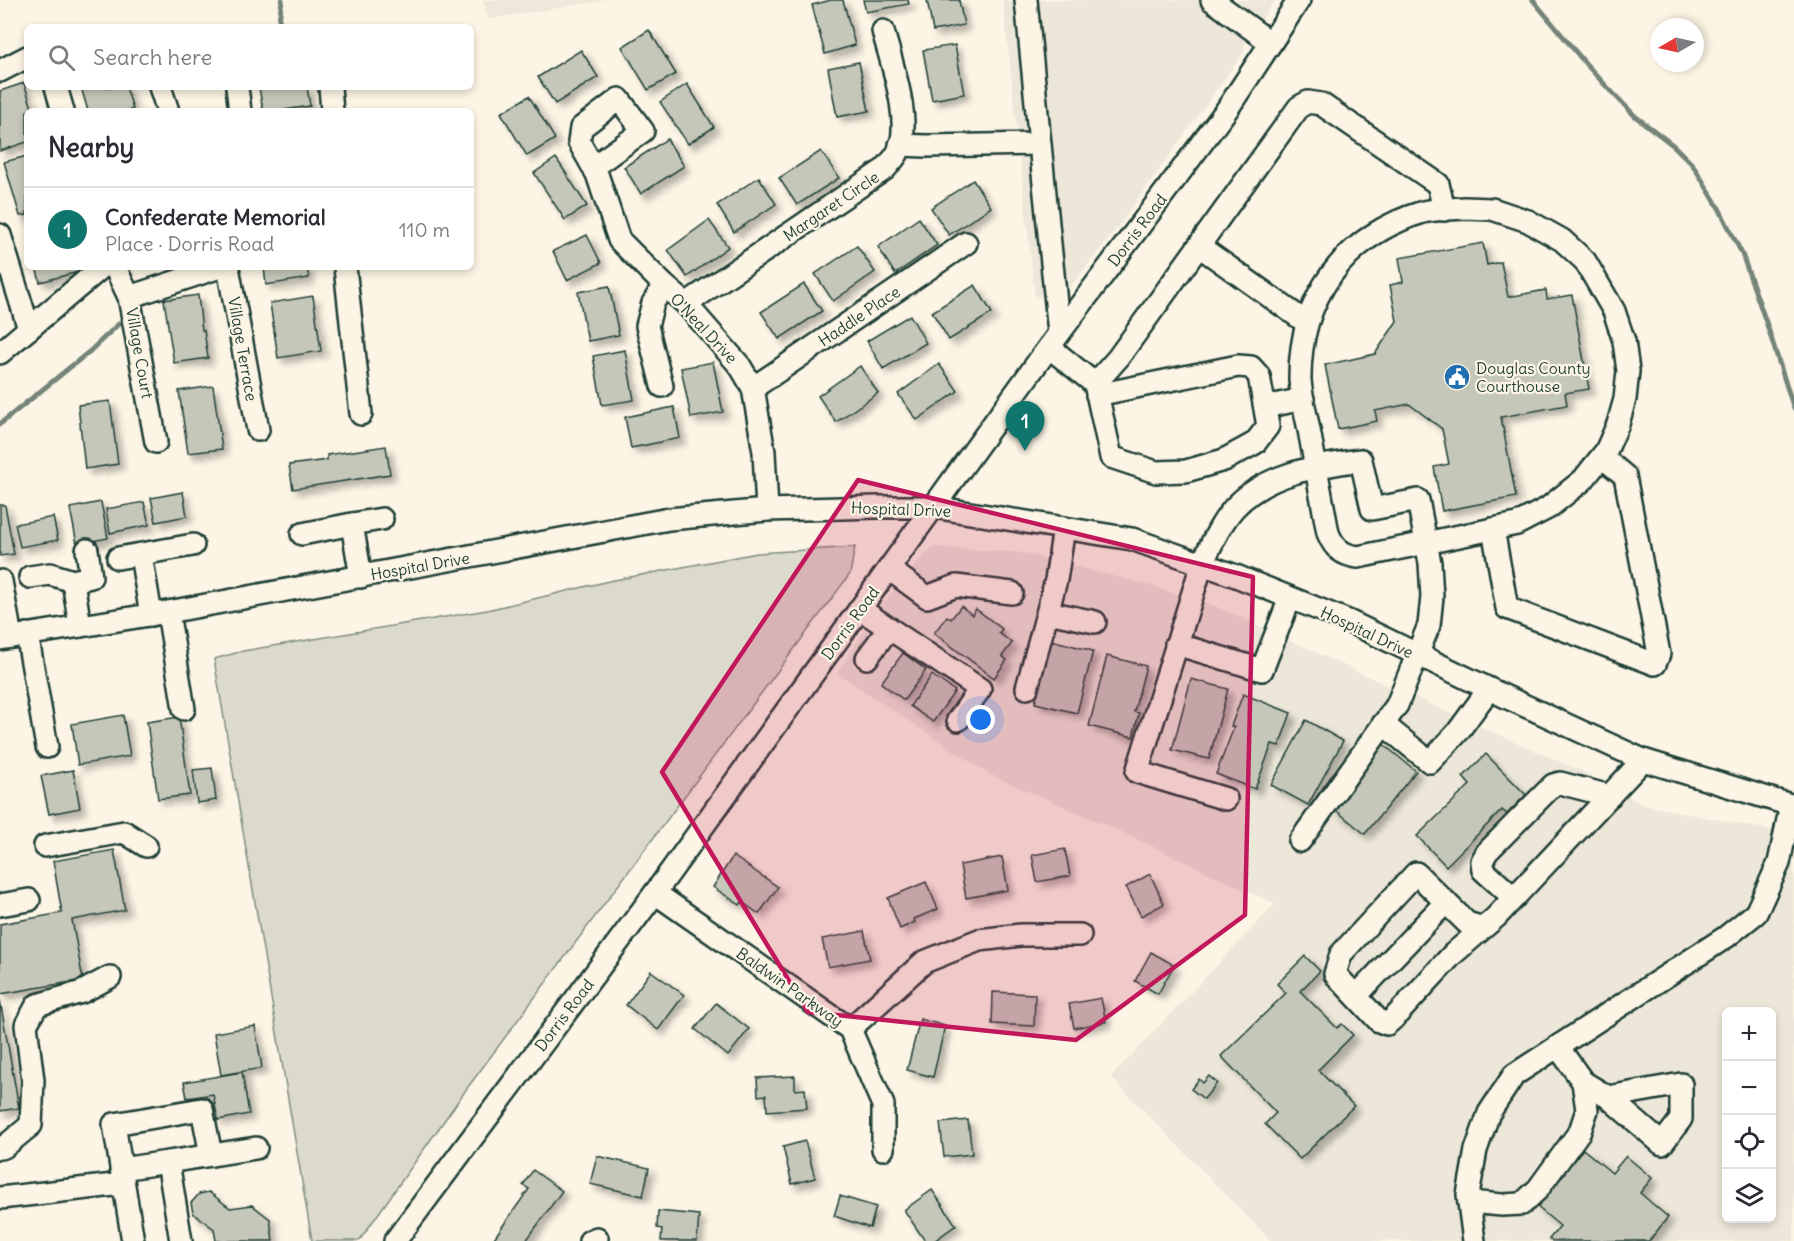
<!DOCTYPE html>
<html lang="en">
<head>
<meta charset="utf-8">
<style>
  :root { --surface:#fff; --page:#f2f2f3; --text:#2b2b33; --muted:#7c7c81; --line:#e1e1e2; --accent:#0f766e }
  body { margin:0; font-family:Delius,sans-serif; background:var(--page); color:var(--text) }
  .controls { position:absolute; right:18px; bottom:18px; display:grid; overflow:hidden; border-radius:9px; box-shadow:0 3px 9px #0003 }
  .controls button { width:54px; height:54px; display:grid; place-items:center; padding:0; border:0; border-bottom:2px solid var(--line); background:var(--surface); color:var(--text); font:30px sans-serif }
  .compass { position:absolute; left:1650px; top:18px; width:54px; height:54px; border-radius:50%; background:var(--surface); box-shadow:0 3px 9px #0003; rotate:261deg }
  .you { position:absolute; left:981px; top:720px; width:21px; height:21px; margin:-15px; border:4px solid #fff; border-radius:50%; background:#1a73e8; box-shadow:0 0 0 9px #1a73e833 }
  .badge { display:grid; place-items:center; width:39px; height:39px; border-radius:50%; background:var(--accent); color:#fff; font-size:20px; font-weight:700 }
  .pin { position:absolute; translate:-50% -50px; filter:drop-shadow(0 2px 3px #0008) }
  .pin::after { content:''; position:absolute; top:32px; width:21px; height:18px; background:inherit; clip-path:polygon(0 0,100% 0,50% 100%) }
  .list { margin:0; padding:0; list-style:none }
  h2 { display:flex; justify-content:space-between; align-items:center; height:78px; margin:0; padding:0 24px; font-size:26px }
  h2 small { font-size:20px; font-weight:400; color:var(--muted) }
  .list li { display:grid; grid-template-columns:39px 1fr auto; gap:18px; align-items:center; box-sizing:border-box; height:84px; padding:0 24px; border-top:2px solid var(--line) }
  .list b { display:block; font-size:22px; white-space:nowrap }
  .list p { margin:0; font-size:20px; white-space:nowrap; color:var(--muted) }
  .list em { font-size:20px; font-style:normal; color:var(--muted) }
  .icon { flex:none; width:33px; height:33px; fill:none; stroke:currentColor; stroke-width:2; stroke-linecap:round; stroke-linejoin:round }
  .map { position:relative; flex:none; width:1794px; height:1241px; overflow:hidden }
  .search { position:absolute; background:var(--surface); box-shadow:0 3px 9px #0003; left:24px; top:24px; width:450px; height:66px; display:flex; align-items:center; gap:15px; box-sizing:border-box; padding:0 21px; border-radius:9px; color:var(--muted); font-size:22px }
  .panel { position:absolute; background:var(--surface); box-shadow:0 3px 9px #0003; left:24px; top:108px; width:450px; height:162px; border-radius:9px }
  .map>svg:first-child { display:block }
</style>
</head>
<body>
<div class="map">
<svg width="1794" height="1241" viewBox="0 0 1794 1241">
  <defs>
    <filter id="shadow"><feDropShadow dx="5.5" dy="5.5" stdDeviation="3" flood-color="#0004"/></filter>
  </defs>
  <rect width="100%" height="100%" fill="#fcf5e5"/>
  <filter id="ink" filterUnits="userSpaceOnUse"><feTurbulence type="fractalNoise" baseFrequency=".0167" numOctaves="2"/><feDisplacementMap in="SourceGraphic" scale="12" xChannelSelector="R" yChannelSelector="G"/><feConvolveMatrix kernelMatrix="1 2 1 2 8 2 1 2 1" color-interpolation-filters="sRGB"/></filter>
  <g filter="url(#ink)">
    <g fill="#ece7d8" fill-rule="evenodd">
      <polygon points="483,0 607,0 489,19"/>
      <polygon points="1003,0 1275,0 1244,45 1244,52 1216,91 1120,224 1094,257 1065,293 1035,298"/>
      <path d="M934,547l90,6 131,34 60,19 165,76 210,93 54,30 150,30v406h-523l-160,-164 164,-173 -160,-75 -126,-55 -152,-101 44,-68 45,-52zM1726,1012h46v206h-46z"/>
    </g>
    <polygon fill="#dcdacc" stroke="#7e8c80" stroke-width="1.5" points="855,547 850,574 468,1087 359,1241 312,1241 214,659 243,651 487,610 609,581 757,553"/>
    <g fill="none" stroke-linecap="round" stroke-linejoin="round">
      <g stroke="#758479" stroke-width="5">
        <polyline points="1533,0 1585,63 1608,88 1635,116 1674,146 1693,165 1719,208 1742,254 1767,325 1794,409"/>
        <polyline points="278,27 282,0"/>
        <polyline points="171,275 179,267"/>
        <polyline points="0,424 90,351 127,316"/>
      </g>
    </g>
    <g fill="#c5c7b9" stroke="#1f3d34" stroke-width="1.5" filter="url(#shadow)">
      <polygon points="831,0 843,0 855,45 825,54 812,5"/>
      <polygon points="863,0 908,0 909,4 866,12"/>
      <polygon points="927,0 959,0 964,25 933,31"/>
      <polygon points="649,30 676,74 648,90 622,47"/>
      <polygon points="955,45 964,94 932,100 923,50"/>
      <polygon points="581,50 598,77 555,104 538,77"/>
      <polygon points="859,62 869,111 837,117 828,68"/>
      <polygon points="24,83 33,111 27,111 27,142 0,151 0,91"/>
      <polygon points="687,84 714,127 688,144 660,102"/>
      <polygon points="81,87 126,87 133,109 126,111 88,111"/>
      <polygon points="259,87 307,87 310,106 277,111 263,111"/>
      <polygon points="529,96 555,139 527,156 501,113"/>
      <polygon points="667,139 684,166 641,194 624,167"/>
      <polygon points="821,151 839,178 797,205 779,178"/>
      <polygon points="27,156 27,215 20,216 4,162"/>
      <polygon points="556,158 587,206 565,220 534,173"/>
      <polygon points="759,177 776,204 734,232 717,205"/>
      <polygon points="973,180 991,207 949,235 931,208"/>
      <polygon points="919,218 937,245 895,274 878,247"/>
      <polygon points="709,220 728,247 687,277 668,250"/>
      <polygon points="587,235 601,263 567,280 553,251"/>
      <polygon points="1483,243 1487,265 1501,262 1508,297 1546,290 1547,299 1572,295 1589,389 1565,393 1567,405 1501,417 1516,497 1442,511 1434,467 1449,464 1442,429 1409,404 1375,411 1377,421 1338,429 1325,365 1375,354 1397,321 1390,285 1403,282 1399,258"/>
      <polygon points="857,246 875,272 833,301 815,274"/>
      <polygon points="36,267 81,267 82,271 40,282"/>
      <polygon points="264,267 307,267 309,278 266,285"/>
      <polygon points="804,284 822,311 779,339 761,312"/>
      <polygon points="975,285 992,313 949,340 932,312"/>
      <polygon points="609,286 619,335 588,341 578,292"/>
      <polygon points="198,295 202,330 204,330 208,358 174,363 164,300"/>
      <polygon points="313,296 321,351 278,358 270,303"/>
      <polygon points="910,315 926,343 883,369 867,341"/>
      <polygon points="625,350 634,400 602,405 593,356"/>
      <polygon points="713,362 723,412 691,418 681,368"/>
      <polygon points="939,364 958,391 917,420 898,394"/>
      <polygon points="860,366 878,393 836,422 818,396"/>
      <polygon points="213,386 222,449 188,453 179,391"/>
      <polygon points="110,401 118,464 85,469 78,405"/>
      <polygon points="674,407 680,438 631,448 625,417"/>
      <polygon points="386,446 390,474 293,489 289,465 327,460 327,455"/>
      <polygon points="183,492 187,516 156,522 151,498"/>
      <polygon points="101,502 108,538 77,544 70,508"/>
      <polygon points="144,502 149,525 110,533 106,509"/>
      <polygon points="0,505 5,505 14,554 0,556"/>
      <polygon points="53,517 58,540 20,547 15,524"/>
      <polygon points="961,606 972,615 976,609 1002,629 999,633 1012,643 1002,656 1007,660 994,678 934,633 947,616 951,619"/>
      <polygon points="1051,640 1093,651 1077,713 1035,703"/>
      <polygon points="903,653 926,670 904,700 881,683"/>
      <polygon points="1107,656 1146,666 1134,712 1139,713 1133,737 1089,726"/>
      <polygon points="932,675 955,691 933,722 910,706"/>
      <polygon points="1191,679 1228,689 1209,759 1172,750"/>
      <polygon points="1243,694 1291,713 1279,746 1272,744 1255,789 1216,774 1234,727 1231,726"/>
      <polygon points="123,715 130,756 78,765 72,724"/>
      <polygon points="179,717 190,795 158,799 147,722"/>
      <polygon points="1306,720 1343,741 1308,805 1271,785"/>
      <polygon points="1383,744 1416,771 1365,834 1333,808"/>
      <polygon points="1486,754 1526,795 1507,814 1502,810 1446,866 1417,836 1470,785 1463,777"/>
      <polygon points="212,768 216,800 197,803 193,770"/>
      <polygon points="73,770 80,808 49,814 41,776"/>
      <polygon points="1065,849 1070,876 1037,882 1032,855"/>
      <polygon points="114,850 125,910 72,920 83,980 0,994 0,924 62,913 53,861"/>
      <polygon points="733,856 778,887 759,914 742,902 740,905 713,887"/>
      <polygon points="1002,857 1008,890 966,898 960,865"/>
      <polygon points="1150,874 1164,904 1141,916 1126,887"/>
      <polygon points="926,882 938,909 914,919 915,922 900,929 888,898"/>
      <polygon points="864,931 870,959 828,967 822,939"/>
      <polygon points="1151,952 1174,965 1158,994 1135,981"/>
      <polygon points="1305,956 1320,971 1300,991 1337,1028 1342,1024 1353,1035 1318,1070 1354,1106 1300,1159 1265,1124 1276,1113 1221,1056 1286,993 1277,984"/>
      <polygon points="651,971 684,995 658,1030 626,1005"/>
      <polygon points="993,992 1035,994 1034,1026 992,1024"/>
      <polygon points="1101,998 1106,1022 1074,1028 1069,1004"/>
      <polygon points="0,1000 19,1108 0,1111"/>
      <polygon points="716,1003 749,1029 728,1056 695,1029"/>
      <polygon points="920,1019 945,1026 933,1077 907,1070"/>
      <polygon points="255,1026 262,1068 221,1075 214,1033"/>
      <polygon points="242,1072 249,1114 218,1120 213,1094 187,1098 184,1082"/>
      <polygon points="795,1076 795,1090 805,1089 807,1108 767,1111 766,1095 758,1096 757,1078"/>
      <polygon points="1209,1076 1217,1083 1204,1099 1191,1089 1199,1079 1203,1083"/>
      <polygon points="968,1120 972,1154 944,1157 940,1123"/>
      <polygon points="805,1141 815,1178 792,1184 783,1147"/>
      <polygon points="1583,1149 1612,1173 1626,1156 1652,1178 1640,1193 1668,1217 1649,1241 1552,1241 1549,1239 1560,1226 1536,1206 1561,1176 1553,1170 1562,1160 1569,1166"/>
      <polygon points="597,1156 649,1168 643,1196 590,1184"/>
      <polygon points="533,1170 562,1191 526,1241 492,1241 529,1189 523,1185"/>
      <polygon points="932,1190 956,1225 934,1241 925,1241 904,1210"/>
      <polygon points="209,1192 230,1208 252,1205 270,1219 273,1241 216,1241 214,1229 193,1213 191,1203 199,1194"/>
      <polygon points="840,1196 876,1207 870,1228 834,1216"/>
      <polygon points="658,1211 699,1215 697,1241 661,1241 662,1229 657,1228"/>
    </g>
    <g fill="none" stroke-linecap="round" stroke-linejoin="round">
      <g stroke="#1f3d34" stroke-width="26">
        <g id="minor">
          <polyline points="1026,0 1040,144"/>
          <polyline points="1212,0 1271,43"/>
          <polyline points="0,71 27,57"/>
          <polyline points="56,87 63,111"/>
          <polyline points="160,87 168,111"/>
          <polyline points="237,87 240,111"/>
          <polyline points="330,87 332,111"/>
          <polyline points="900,145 926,146 1040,144 1059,333"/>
          <polyline points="593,167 643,131 619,99 581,128 579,142 597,174 619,240 664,285 686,304 740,366 753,388 764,452 767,510"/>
          <path d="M1464,208l28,1 36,12 34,19 23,21 29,50 10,30 4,30 -3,28 -7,25 -12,27 -23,29 -35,28 -31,16 -159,33c-16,-2 -24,-9 -30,-24 -6,-34 -13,-69 -19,-103 -3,-16 -8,-34 -9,-50 -1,-82 44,-144 123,-168 12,-3 28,-3 41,-4z"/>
          <polyline points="0,235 29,329"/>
          <polyline points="1199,246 1307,323"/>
          <polyline points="115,267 129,297 156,442"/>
          <polyline points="228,267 258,430"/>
          <polyline points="345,267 361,414"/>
          <polyline points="129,297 220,267"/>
          <path d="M686,304l199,-135c4,-5 9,-10 12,-15 17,-29 -6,-92 -14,-123"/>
          <polyline points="1049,347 1095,384 1111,457 1156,472 1186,471 1224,460 1255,443 1268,426 1259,376 1251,367 1238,366 1097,395"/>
          <polyline points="0,353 102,267"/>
          <polyline points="1095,384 1118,358 1299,107 1308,102 1321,104 1438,184 1444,210"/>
          <polyline points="662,386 647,326 653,303 664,285"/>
          <polyline points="753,388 966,243"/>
          <polyline points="1265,407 1303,399"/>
          <polyline points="352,524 382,519"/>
          <polyline points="1493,529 1507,608 1655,664 1659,654 1625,476 1602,457"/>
          <polyline points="302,534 352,524 361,577"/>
          <polyline points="141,555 151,615"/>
          <polyline points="118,558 193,545"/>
          <polyline points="889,569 927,597 956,586 1012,593"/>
          <polyline points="30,577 50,574 73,581 91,577 87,550"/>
          <polyline points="73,581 80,626"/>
          <polyline points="0,582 1,581 11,637"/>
          <polyline points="860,609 980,689 958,720"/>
          <polyline points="168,612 184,709"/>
          <polyline points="1048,612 1095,622"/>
          <polyline points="27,634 47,747"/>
          <polyline points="0,639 168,612 669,519 767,510 878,507 933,507 1132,539 1236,576 1348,621 1506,697 1643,760 1794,806"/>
          <polyline points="1176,644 1262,670 1290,598"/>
          <polyline points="867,658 889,628"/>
          <polyline points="1027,688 1056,580 1064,528"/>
          <polyline points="1383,724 1430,762 1457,733 1489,689"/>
          <path d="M1226,799l-89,-27 65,-208c9,-19 18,-40 32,-56 32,-35 83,-42 127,-48l11,49 46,-9 12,63 2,34 -3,28 -32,80 -97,136"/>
          <polyline points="45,846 124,832 146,846"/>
          <polyline points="655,893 850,1029 883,1105 883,1149"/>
          <polyline points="1514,898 1483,870 1482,861 1487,852 1553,785 1560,783 1610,796"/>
          <polyline points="0,905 29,900"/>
          <polyline points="1483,928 1467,923 1416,873 1341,954 1335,974 1379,1021 1387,1024 1394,1018 1453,954 1496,917 1643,760"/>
          <polyline points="1356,996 1446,902"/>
          <polyline points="850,1029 924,962 979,940 1021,935 1080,935"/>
          <polyline points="1583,1082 1608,1097 1681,1084 1681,1119 1662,1144 1608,1097"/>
          <polyline points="0,1148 4,1147 31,1125 33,1080 26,1025 37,1005 82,992 110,977"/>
          <polyline points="121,1169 168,1162"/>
          <polyline points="0,1198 123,1184"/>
          <polyline points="1469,1202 1502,1205 1522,1204 1538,1189 1580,1131 1587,1110 1583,1082 1558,1047"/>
          <polyline points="133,1241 114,1124 202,1109 211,1155"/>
          <polyline points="181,1241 168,1162 256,1148"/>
          <polyline points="395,1241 655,893 1043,355 1228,108 1299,0"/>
          <polyline points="590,1241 597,1238"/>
          <polyline points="1474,1241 1468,1195 1476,1150 1489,1113 1514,1075 1726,937 1756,913 1779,863 1791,805"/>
        </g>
      </g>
      <use href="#minor" stroke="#fcf5e5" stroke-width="21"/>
    </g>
  </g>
  <path fill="#c2185b" fill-opacity="0.2" stroke="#c2185b" stroke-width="4.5" stroke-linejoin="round" d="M858,480l395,97 -8,338 -169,125 -268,-28 -146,-240z"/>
  <defs>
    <g id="civic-disc" transform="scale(1.35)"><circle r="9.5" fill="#1f6fb2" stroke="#fcf5e5"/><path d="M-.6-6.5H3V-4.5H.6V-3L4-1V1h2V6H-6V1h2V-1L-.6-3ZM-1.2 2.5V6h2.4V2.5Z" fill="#fff"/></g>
  </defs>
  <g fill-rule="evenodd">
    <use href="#civic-disc" x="1457" y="377"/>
  </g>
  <g text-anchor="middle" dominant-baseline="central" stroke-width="4.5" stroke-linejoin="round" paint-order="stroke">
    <g font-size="16" fill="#1f3d34" stroke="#fcf5e5">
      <text transform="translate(831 206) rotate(-34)">Margaret Circle</text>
      <text transform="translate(1137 230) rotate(-53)">Dorris Road</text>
      <text transform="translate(859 316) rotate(-34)">Haddle Place</text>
      <text transform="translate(704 328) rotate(47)">O'Neal Drive</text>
      <text transform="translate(243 349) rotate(80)">Village Terrace</text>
      <text transform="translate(140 353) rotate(80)">Village Court</text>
      <text transform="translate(901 509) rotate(2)">Hospital Drive</text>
      <text transform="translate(420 566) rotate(-10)">Hospital Drive</text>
      <text transform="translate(850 623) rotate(-54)">Dorris Road</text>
      <text transform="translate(1367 632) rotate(25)">Hospital Drive</text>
      <text transform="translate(790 987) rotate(35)">Baldwin Parkway</text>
      <text transform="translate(564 1015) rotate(-53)">Dorris Road</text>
    </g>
    <g font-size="16" fill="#1f3d34" stroke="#fcf5e5" text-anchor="start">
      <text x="1476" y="368">Douglas County<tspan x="1476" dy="18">Courthouse</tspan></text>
    </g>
  </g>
</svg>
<div class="controls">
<button>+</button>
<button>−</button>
<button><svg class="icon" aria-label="locate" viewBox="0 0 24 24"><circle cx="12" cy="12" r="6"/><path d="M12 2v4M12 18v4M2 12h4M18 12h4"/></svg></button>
<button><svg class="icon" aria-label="layers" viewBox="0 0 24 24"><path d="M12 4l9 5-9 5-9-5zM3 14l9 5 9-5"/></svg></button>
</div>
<svg class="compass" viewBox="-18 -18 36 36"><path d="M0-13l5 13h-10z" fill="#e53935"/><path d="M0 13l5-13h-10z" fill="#7c7c81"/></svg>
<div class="you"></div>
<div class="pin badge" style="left:1025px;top:451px">1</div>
<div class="search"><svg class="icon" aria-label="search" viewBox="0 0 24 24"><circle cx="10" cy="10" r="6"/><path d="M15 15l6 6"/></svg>Search here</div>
<section class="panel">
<h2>Nearby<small></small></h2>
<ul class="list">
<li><span class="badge">1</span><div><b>Confederate Memorial</b><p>Place · Dorris Road</p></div><em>110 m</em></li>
</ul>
</section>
</div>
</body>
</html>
